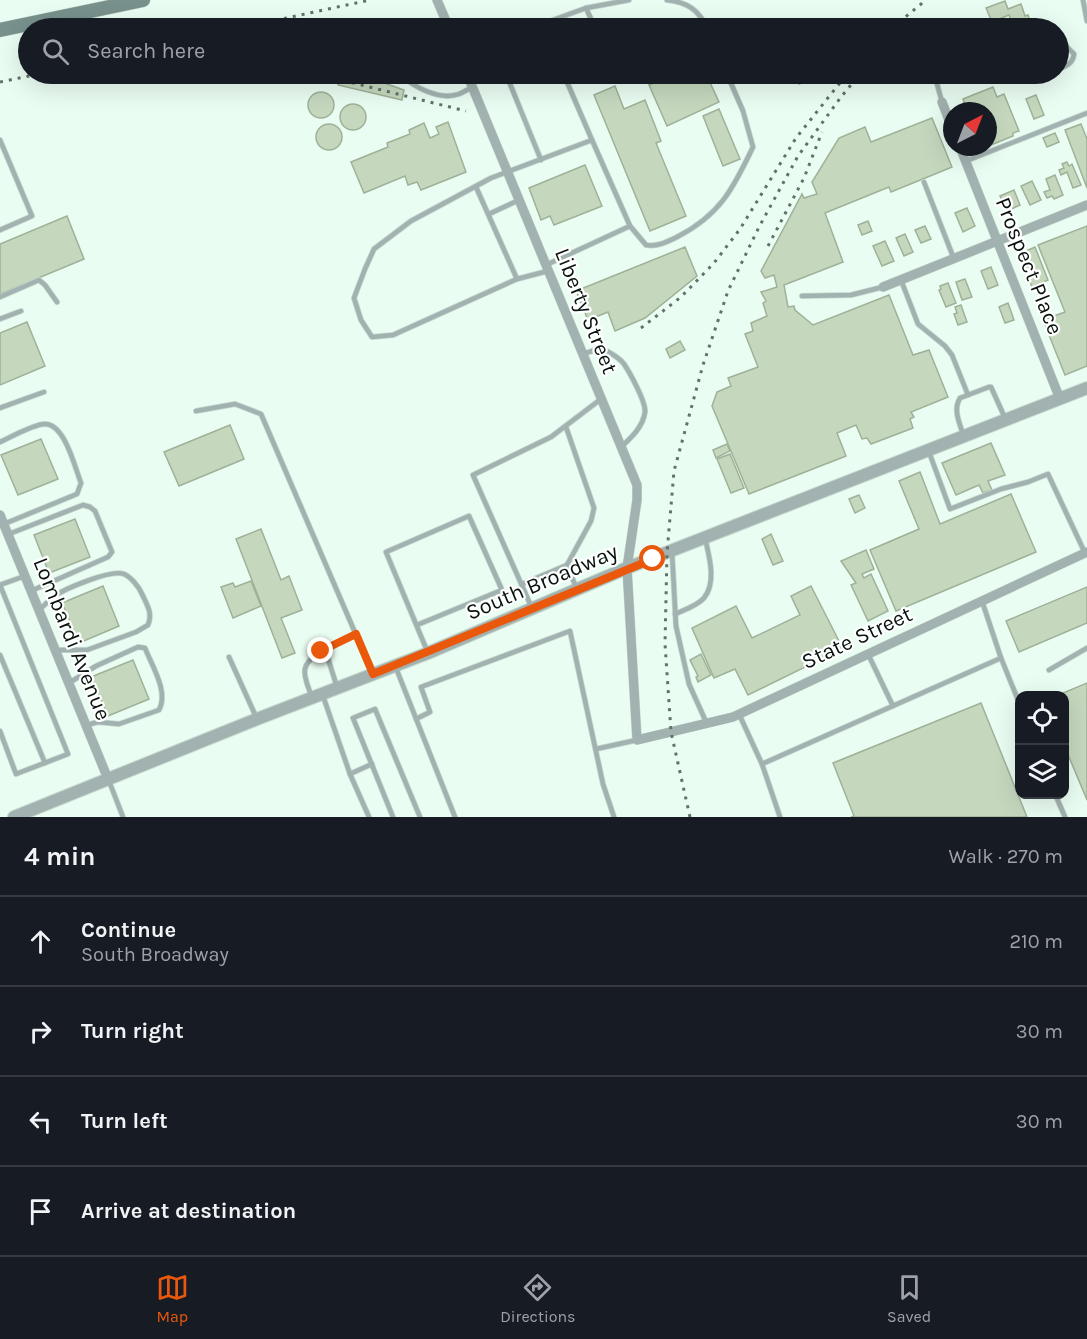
<!DOCTYPE html>
<html lang="en">
<head>
<meta charset="utf-8">
<style>
  :root { --surface:#171b24; --page:#242831; --text:#f1f3f6; --muted:#9ea1a6; --line:#363941; --accent:#ea580c }
  body { margin:0; font-family:Karla,sans-serif; background:var(--page); color:var(--text) }
  .controls { position:absolute; right:18px; bottom:18px; display:grid; overflow:hidden; border-radius:12px; box-shadow:0 6px 24px #0002 }
  .controls button { width:54px; height:54px; display:grid; place-items:center; padding:0; border:0; border-bottom:2px solid var(--line); background:var(--surface); color:var(--text); font:30px sans-serif }
  .compass { position:absolute; left:943px; top:102px; width:54px; height:54px; border-radius:50%; background:var(--surface); box-shadow:0 6px 24px #0002; rotate:42deg }
  .stop { position:absolute; width:18px; height:18px; margin:-14px; border:4px solid #ea580c; border-radius:50%; background:#fff }
  .stop.end { background:#ea580c; border-color:#fff; box-shadow:0 2px 6px #0008 }
  .list { margin:0; padding:0; list-style:none }
  h2 { display:flex; justify-content:space-between; align-items:center; height:78px; margin:0; padding:0 24px; font-size:26px }
  h2 small { font-size:20px; font-weight:400; color:var(--muted) }
  .list li { display:grid; grid-template-columns:39px 1fr auto; gap:18px; align-items:center; box-sizing:border-box; height:90px; padding:0 24px; border-top:2px solid var(--line) }
  .list b { display:block; font-size:22px; white-space:nowrap }
  .list p { margin:0; font-size:20px; white-space:nowrap; color:var(--muted) }
  .list em { font-size:20px; font-style:normal; color:var(--muted) }
  .icon { flex:none; width:33px; height:33px; fill:none; stroke:currentColor; stroke-width:2; stroke-linecap:round; stroke-linejoin:round }
  .map { position:relative; flex:none; width:1087px; height:817px; overflow:hidden }
  .search { position:absolute; background:var(--surface); box-shadow:0 6px 24px #0002; left:18px; right:18px; top:18px; height:66px; display:flex; align-items:center; gap:15px; box-sizing:border-box; padding:0 21px; border-radius:33px; color:var(--muted); font-size:22px }
  .sheet { height:438px; background:var(--surface) }
  nav { display:flex; justify-content:space-around; align-items:center; box-sizing:border-box; height:84px; border-top:2px solid var(--line); background:var(--surface); font-size:16px; color:var(--muted) }
  nav a { display:grid; justify-items:center; gap:3px }
  nav .on { color:var(--accent) }
  .map>svg:first-child { display:block }
</style>
</head>
<body>
<div class="map">
<svg width="1087" height="817" viewBox="0 0 1087 817">
  <rect width="100%" height="100%" fill="#eafdf3"/>
  <g fill="#c5d8be" stroke="#9fb197" stroke-width="1.5">
    <polygon points="1005,1 1008,9 1021,4 1025,16 1028,15 1030,21 1014,27 1009,15 992,22 986,8"/>
    <polygon points="359,74 404,90 402,100 338,85 339,77 355,80"/>
    <polygon points="411,74 435,74 414,81"/>
    <polygon points="675,74 706,74 719,102 667,126 649,85"/>
    <polygon points="795,74 810,74 812,79 799,84"/>
    <polygon points="615,86 624,109 645,100 661,141 656,143 686,216 650,231 594,95"/>
    <polygon points="993,87 997,97 1004,94 1019,131 1013,133 1013,136 991,145 988,137 988,111 967,111 963,99"/>
    <circle cx="321" cy="105" r="13"/>
    <polygon points="1036,95 1044,115 1034,119 1026,99"/>
    <circle cx="353" cy="117" r="13"/>
    <polygon points="719,109 740,159 723,166 703,116"/>
    <polygon points="932,118 952,167 891,192 889,187 825,213 843,262 784,285 788,307 794,306 795,310 813,325 889,295 913,355 929,350 948,397 911,412 914,417 910,419 913,428 871,444 867,438 862,439 856,425 837,433 846,456 749,494 712,406 717,392 731,386 728,378 758,367 745,334 753,331 751,323 767,316 763,303 766,301 761,292 777,287 774,275 765,278 761,271 802,194 804,198 817,194 812,182 839,138 865,127 871,142"/>
    <polygon points="448,122 466,172 421,190 417,182 408,185 405,176 364,193 351,162 388,147 387,143 410,134 409,130 424,123 430,138 439,134 436,127"/>
    <circle cx="329" cy="137" r="13"/>
    <polygon points="1081,124 1087,139 1087,188 1065,130"/>
    <polygon points="1055,133 1059,142 1047,147 1043,138"/>
    <polygon points="1067,162 1069,166 1072,164 1081,185 1073,188 1067,172 1061,175 1059,170 1064,168 1062,164"/>
    <polygon points="585,165 602,206 554,225 550,216 541,220 529,188"/>
    <polygon points="1055,175 1063,195 1054,199 1052,196 1047,198 1044,192 1050,190 1046,179"/>
    <polygon points="1032,181 1041,200 1030,205 1021,186"/>
    <polygon points="1014,190 1020,205 1007,211 1000,196"/>
    <polygon points="967,208 975,226 963,232 955,213"/>
    <polygon points="67,216 84,259 0,294 0,244"/>
    <polygon points="868,221 872,231 862,235 858,225"/>
    <polygon points="925,226 931,239 921,243 915,230"/>
    <polygon points="1087,226 1087,366 1065,375 1043,320 1065,312 1038,245"/>
    <polygon points="905,234 913,252 904,256 896,238"/>
    <polygon points="885,241 894,261 882,266 873,246"/>
    <polygon points="685,247 697,276 645,318 615,331 608,312 588,320 576,291"/>
    <polygon points="1035,247 1048,280 1032,287 1019,254"/>
    <polygon points="991,267 998,285 988,289 981,271"/>
    <polygon points="965,279 972,297 962,300 956,282"/>
    <polygon points="948,283 956,303 946,307 939,290 941,289 940,286"/>
    <polygon points="1008,303 1014,320 1005,323 999,307"/>
    <polygon points="961,305 967,322 958,325 954,314 957,313 955,307"/>
    <polygon points="27,322 45,366 0,385 0,333"/>
    <polygon points="680,341 685,350 670,358 666,349"/>
    <polygon points="230,425 244,459 179,486 164,452"/>
    <polygon points="41,439 58,479 18,495 1,455"/>
    <polygon points="991,443 1005,475 988,481 992,490 983,493 979,485 956,495 942,463"/>
    <polygon points="727,444 730,451 716,458 713,450"/>
    <polygon points="730,454 744,488 731,493 717,459"/>
    <polygon points="920,472 940,524 1011,494 1036,552 896,611 870,550 919,529 899,481"/>
    <polygon points="859,495 865,508 855,513 849,499"/>
    <polygon points="75,519 90,557 49,573 34,535"/>
    <polygon points="261,529 281,580 289,576 302,610 281,618 295,653 282,658 236,539"/>
    <polygon points="771,534 783,561 773,565 762,539"/>
    <polygon points="866,550 874,569 862,574 864,578 871,574 888,611 868,621 851,585 856,583 841,561"/>
    <polygon points="251,581 261,606 233,618 221,587 233,583 235,587"/>
    <polygon points="103,586 119,626 79,643 62,603"/>
    <polygon points="811,586 839,641 838,642 842,649 748,695 735,669 714,678 692,628 736,606 752,638 800,615 791,596"/>
    <polygon points="1087,587 1087,623 1019,652 1006,621"/>
    <polygon points="701,654 711,675 698,682 696,677 698,676 690,660"/>
    <polygon points="133,660 149,699 108,716 91,677"/>
    <polygon points="1087,683 1087,800 1064,745 1064,696 1056,696"/>
    <polygon points="981,703 1027,817 851,817 854,816 833,763"/>
  </g>
  <g fill="none" stroke-linecap="round" stroke-linejoin="round">
    <g stroke="#c6d8ce" stroke-width="6">
      <g id="service">
        <path d="M667,0c20,2 32,10 40,28"/>
        <polyline points="1083,0 1087,21"/>
        <polyline points="586,8 629,0"/>
        <polyline points="531,28 586,8 595,28"/>
        <path d="M1058,38l16,16c-1,9 -7,12 -16,15"/>
        <path d="M400,74c13,13 40,27 59,20 5,-2 9,-5 14,-7"/>
        <polyline points="506,74 541,160"/>
        <polyline points="588,74 567,82 592,140"/>
        <path d="M1010,74c11,9 23,4 35,0"/>
        <polyline points="942,102 936,80 940,74 942,74"/>
        <polyline points="0,140 32,216 0,230"/>
        <polyline points="966,161 1087,113"/>
        <polyline points="924,182 954,259"/>
        <polyline points="476,187 517,279 548,271"/>
        <polyline points="489,214 519,200"/>
        <path d="M630,226l16,19c11,2 21,-3 31,-8 43,-22 56,-48 76,-90l-10,-36 -16,-37"/>
        <polyline points="517,279 393,335 372,337 361,320 354,298 365,269 374,249 411,221 491,178 592,140 630,226 546,265"/>
        <polyline points="901,280 918,324 945,346 952,355 968,395"/>
        <polyline points="802,296 851,295 883,287"/>
        <polyline points="0,297 39,280 45,285 57,302"/>
        <polyline points="0,319 21,311"/>
        <path d="M583,354l18,-6c9,5 17,8 23,16 6,9 22,38 21,48 -2,15 -14,26 -24,35"/>
        <polyline points="0,408 44,392"/>
        <polyline points="196,411 235,404 261,414 372,672"/>
        <polyline points="566,427 594,508 591,521 567,565 576,587"/>
        <path d="M963,434c-4,-12 -10,-25 -3,-36l29,-11h2l14,31"/>
        <path d="M0,442c11,-5 34,-18 45,-18 20,0 30,44 36,59l-4,11 -73,30"/>
        <polyline points="929,452 950,509 1001,489 1028,482 1048,474 1085,553"/>
        <polyline points="9,534 83,505 90,507 95,511 112,552 108,557 31,591"/>
        <polyline points="672,552 676,626 689,684 707,724"/>
        <polyline points="522,584 567,565"/>
        <polyline points="0,585 25,576"/>
        <polyline points="531,606 473,475 551,437 601,399"/>
        <path d="M39,610c5,-4 9,-9 14,-13 11,-8 58,-28 71,-23 7,3 15,13 18,20 5,11 11,19 6,31l-12,7 -49,18h-31"/>
        <path d="M675,614c9,-4 22,-8 29,-16 13,-16 5,-42 1,-60"/>
        <polyline points="417,625 502,590 469,516 386,552 428,653"/>
        <polyline points="325,649 337,687"/>
        <polyline points="868,654 893,706"/>
        <polyline points="0,655 45,763"/>
        <polyline points="229,657 257,719"/>
        <polyline points="1001,658 1020,705"/>
        <polyline points="396,668 455,817"/>
        <polyline points="1049,670 1087,648"/>
        <path d="M69,683l27,-17 42,-19 7,1c7,18 24,44 14,62l-40,14 -21,-2 -11,3"/>
        <polyline points="323,696 350,774 372,764"/>
        <path d="M312,698c-2,-8 -9,-20 -7,-29 3,-16 37,-28 51,-35"/>
        <polyline points="739,714 762,764 1001,658 982,601"/>
        <polyline points="416,719 430,712 421,687 570,631 603,784 614,817"/>
        <polyline points="0,731 16,774 68,754 0,585"/>
        <polyline points="596,749 637,740"/>
        <polyline points="762,764 780,817"/>
        <polyline points="350,774 369,817"/>
        <polyline points="109,781 123,817"/>
        <polyline points="1055,794 1065,817"/>
        <polyline points="393,817 353,718 375,709 420,817"/>
      </g>
    </g>
    <g stroke="#c6d8ce" stroke-width="10">
      <g id="minor">
        <polyline points="437,0 449,28"/>
        <polyline points="467,74 637,485 637,500 627,568 637,740 733,717 1087,552"/>
        <polyline points="942,102 952,128"/>
        <polyline points="960,147 1060,399"/>
        <polyline points="883,287 1087,205"/>
        <polyline points="0,515 108,779"/>
      </g>
    </g>
    <g stroke="#c6d8ce" stroke-width="14">
      <polyline id="tertiary" points="14,817 257,719 428,653 627,568 1087,388"/>
    </g>
    <g stroke="#c6d8ce" stroke-width="15">
      <polyline id="secondary" points="0,30 143,0"/>
    </g>
    <use href="#service" stroke="#a2b2b0" stroke-width="4.5"/>
    <use href="#minor" stroke="#a2b2b0" stroke-width="9"/>
    <use href="#tertiary" stroke="#a2b2b0" stroke-width="12"/>
    <use href="#secondary" stroke="#78918d" stroke-width="14"/>
    <g stroke="#627169" stroke-width="3" stroke-dasharray="3 6" stroke-linecap="butt">
      <polyline points="240,28 370,0"/>
      <polyline points="892,28 926,0"/>
      <polyline points="317,74 466,111"/>
      <polyline points="0,82 39,74"/>
      <polyline points="768,246 804,178 822,132"/>
      <polyline points="641,328 681,297 714,263 740,229 796,138 847,74"/>
      <polyline points="690,817 671,732 665,644 667,553 674,471 703,365 728,291 759,227 798,156 841,97 860,74"/>
    </g>
  </g>
  <g fill="none" stroke-linecap="round" stroke-linejoin="round">
    <polyline stroke="#ea580c" stroke-width="8" points="321,651 356,634 373,674 653,559"/>
  </g>
  <g text-anchor="middle" dominant-baseline="central" stroke-width="4.5" stroke-linejoin="round" paint-order="stroke">
    <g font-size="22" fill="#08130d" stroke="#fff">
      <text transform="translate(1029 266) rotate(68)">Prospect Place</text>
      <text transform="translate(586 311) rotate(68)">Liberty Street</text>
      <text transform="translate(542 582) rotate(-23)">South Broadway</text>
      <text transform="translate(857 638) rotate(-25)">State Street</text>
      <text transform="translate(72 639) rotate(68)">Lombardi Avenue</text>
    </g>
  </g>
</svg>
<div class="controls">
<button><svg class="icon" aria-label="locate" viewBox="0 0 24 24"><circle cx="12" cy="12" r="6"/><path d="M12 2v4M12 18v4M2 12h4M18 12h4"/></svg></button>
<button><svg class="icon" aria-label="layers" viewBox="0 0 24 24"><path d="M12 4l9 5-9 5-9-5zM3 14l9 5 9-5"/></svg></button>
</div>
<svg class="compass" viewBox="-18 -18 36 36"><path d="M0-13l5 13h-10z" fill="#e53935"/><path d="M0 13l5-13h-10z" fill="#9ea1a6"/></svg>
<div class="stop" style="left:653px;top:559px"></div>
<div class="stop end" style="left:321px;top:651px"></div>
<div class="search"><svg class="icon" aria-label="search" viewBox="0 0 24 24"><circle cx="10" cy="10" r="6"/><path d="M15 15l6 6"/></svg>Search here</div>
</div>
<section class="sheet">
<h2>4 min<small>Walk · 270 m</small></h2>
<ul class="list">
<li><svg class="icon" aria-label="ahead" viewBox="0 0 24 24"><path d="M12 20V5M6 11l6-6 6 6"/></svg><div><b>Continue</b><p>South Broadway</p></div><em>210 m</em></li>
<li><svg class="icon" aria-label="right" viewBox="0 0 24 24"><path d="M7 20v-9h11M14 6l5 5-5 5"/></svg><div><b>Turn right</b></div><em>30 m</em></li>
<li><svg class="icon" aria-label="left" viewBox="0 0 24 24"><path d="M17 20v-9H6M10 6l-5 5 5 5"/></svg><div><b>Turn left</b></div><em>30 m</em></li>
<li><svg class="icon" aria-label="arrive" viewBox="0 0 24 24"><path d="M6 21V4h12l-3 4 3 4H6"/></svg><div><b>Arrive at destination</b></div></li>
</ul>
</section>
<nav>
<a class="on"><svg class="icon" aria-label="map" viewBox="0 0 24 24"><path d="M3 6l6-2 6 2 6-2v14l-6 2-6-2-6 2zM9 4v14M15 6v14"/></svg>Map</a>
<a><svg class="icon" aria-label="directions" viewBox="0 0 24 24"><path d="M12 3l9 9-9 9-9-9zM9 14v-3h6M13 9l2 2-2 2"/></svg>Directions</a>
<a><svg class="icon" aria-label="saved" viewBox="0 0 24 24"><path d="M7 4h10v16l-5-4-5 4z"/></svg>Saved</a>
</nav>
</body>
</html>
